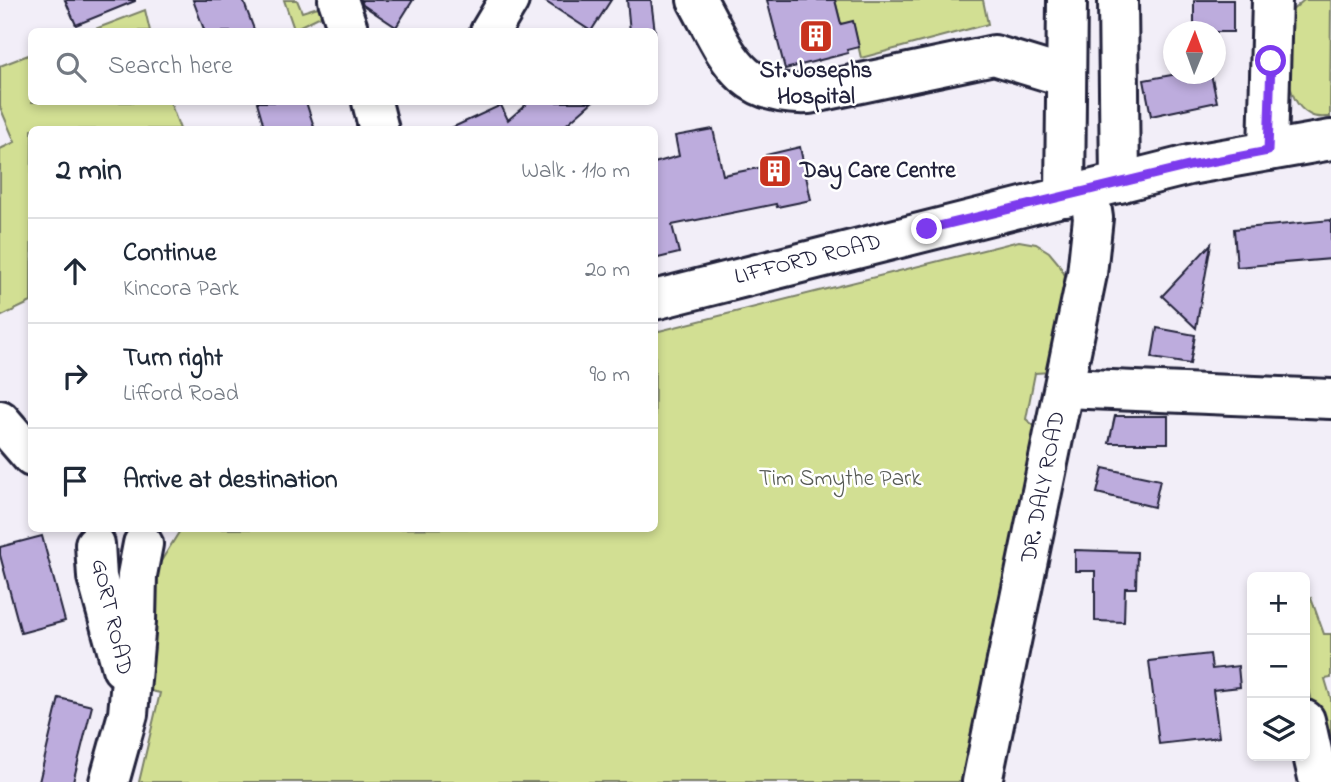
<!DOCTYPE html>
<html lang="en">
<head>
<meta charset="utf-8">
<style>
  :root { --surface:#fff; --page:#f2f2f3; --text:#1f2937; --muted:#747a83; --line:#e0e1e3 }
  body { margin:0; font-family:"Indie Flower",sans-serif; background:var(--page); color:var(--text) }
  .controls { position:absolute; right:21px; bottom:21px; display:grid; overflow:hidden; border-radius:10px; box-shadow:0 4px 10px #0003 }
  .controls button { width:63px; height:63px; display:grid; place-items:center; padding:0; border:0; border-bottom:2px solid var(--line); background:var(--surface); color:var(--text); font:35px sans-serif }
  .compass { position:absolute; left:1163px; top:21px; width:63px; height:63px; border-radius:50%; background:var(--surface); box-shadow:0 4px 10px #0003; rotate:1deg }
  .stop { position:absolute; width:21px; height:21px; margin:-16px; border:5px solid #7c3aed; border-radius:50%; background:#fff }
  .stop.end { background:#7c3aed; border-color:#fff; box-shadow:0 2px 7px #0008 }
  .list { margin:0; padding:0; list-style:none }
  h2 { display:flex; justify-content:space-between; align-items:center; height:91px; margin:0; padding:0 28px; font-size:30px }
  h2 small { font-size:23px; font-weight:400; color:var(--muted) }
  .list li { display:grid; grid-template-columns:46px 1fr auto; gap:21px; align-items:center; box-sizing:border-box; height:105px; padding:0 28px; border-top:2px solid var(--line) }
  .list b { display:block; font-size:26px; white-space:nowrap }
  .list p { margin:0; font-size:23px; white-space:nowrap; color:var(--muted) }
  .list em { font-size:23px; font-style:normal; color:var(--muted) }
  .icon { flex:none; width:38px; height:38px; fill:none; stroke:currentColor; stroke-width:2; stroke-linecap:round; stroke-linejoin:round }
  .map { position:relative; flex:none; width:1331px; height:782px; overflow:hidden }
  .search { position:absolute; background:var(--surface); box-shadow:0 4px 10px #0003; left:28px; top:28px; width:630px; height:77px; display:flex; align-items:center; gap:18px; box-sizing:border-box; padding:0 24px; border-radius:10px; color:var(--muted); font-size:26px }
  .panel { position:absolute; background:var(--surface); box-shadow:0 4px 10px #0003; left:28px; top:126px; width:630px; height:406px; border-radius:10px }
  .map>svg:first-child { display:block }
</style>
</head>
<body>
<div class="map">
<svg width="1331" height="782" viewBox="0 0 1331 782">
  <rect width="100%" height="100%" fill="#f2eef8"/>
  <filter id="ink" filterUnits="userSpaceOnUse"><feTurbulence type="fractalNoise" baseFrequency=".0143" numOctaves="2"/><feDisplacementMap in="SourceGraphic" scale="14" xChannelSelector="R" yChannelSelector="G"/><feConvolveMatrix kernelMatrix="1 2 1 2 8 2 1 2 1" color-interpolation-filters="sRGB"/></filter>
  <g filter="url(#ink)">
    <g fill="#d2df93" stroke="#7a8067" stroke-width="2">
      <polygon points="284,0 297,0 302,12 321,6 325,14 294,29"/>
      <polygon points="835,0 983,0 988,24 861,58 853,22 841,24"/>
      <path d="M1304,0h27l-1,117c-5,0 -12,1 -17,-1 -35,-14 -24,-72 -24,-103z"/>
      <polygon points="145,10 150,31 90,31"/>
      <polygon points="31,54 32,102 170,102 180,129 32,130 31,302 0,317 0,149 15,142 0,107 0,66"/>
      <polygon points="1019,241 1036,244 1049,252 1059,264 1069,283 1051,372 1035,373 1026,419 1039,430 965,782 139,782 160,693 146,690 148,582 181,529 654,528 655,332"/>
      <polygon points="1311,598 1324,634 1331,634 1331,678 1325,679 1331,699 1331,782 1305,672 1305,602"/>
    </g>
    <g fill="#bdacdd" stroke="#22223b" stroke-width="2">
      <polygon points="65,0 135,0 135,1 76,25"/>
      <polygon points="193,0 243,0 255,32 205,32"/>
      <polygon points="361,0 413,0 396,27 363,5"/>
      <polygon points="543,0 611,0 591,31"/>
      <polygon points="627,0 651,0 655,32 630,32"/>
      <polygon points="767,0 835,0 841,24 853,21 859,47 847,50 848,53 785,69"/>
      <rect x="1194" y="0" width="39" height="32"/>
      <polygon points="1177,74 1211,74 1217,102 1151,116 1144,80"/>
      <polygon points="257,102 306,102 315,130 265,130"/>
      <polygon points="529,102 592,102 560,130 447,130 501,105 508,120"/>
      <polygon points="713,129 723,175 768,166 766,155 800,147 811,200 777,207 776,204 672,225 679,253 654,259 654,163 679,156 675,136"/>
      <polygon points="1331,220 1331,259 1237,267 1234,229"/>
      <polygon points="1211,244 1196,328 1162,296"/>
      <polygon points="1157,328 1195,335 1190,364 1152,358"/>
      <polygon points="1115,416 1168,416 1168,443 1109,443"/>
      <polygon points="1103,468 1160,480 1154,507 1097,493"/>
      <polygon points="42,536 65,621 21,633 0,555 0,547"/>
      <polygon points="1075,550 1137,552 1136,588 1125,588 1124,622 1095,621 1095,571 1075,571"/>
      <polygon points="1210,654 1212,669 1238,666 1240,687 1213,690 1219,737 1159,744 1149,661"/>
      <polygon points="59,698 92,706 73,782 39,782"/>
    </g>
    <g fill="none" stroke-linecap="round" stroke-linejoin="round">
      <g stroke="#22223b" stroke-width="44">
        <g id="minor">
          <polyline points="338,0 349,32"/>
          <path d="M697,0c30,54 41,97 112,94l185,-39 72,22"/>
          <polyline points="1118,0 1120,183"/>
          <polyline points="490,32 509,0"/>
          <polyline points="372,102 379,130"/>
          <polyline points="1268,151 1272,0"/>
          <polyline points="1065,197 1067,0"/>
          <polyline points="1064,388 1331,399"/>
          <polyline points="1305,720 1319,782"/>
          <polyline points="982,782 1087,274 1093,218 1089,191"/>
        </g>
      </g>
      <g stroke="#22223b" stroke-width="44">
        <g id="major">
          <polyline points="654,300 1189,165 1331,140"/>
          <polyline points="0,420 32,457"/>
          <polyline points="95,544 97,577 122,668"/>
          <polyline points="109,782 128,714 136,621 137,575 143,544"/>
        </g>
      </g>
      <use href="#minor" stroke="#fff" stroke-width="38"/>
      <use href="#major" stroke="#fff" stroke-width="38"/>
    </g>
  </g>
  <g fill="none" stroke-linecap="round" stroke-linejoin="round" filter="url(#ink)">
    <polyline stroke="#7c3aed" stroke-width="9" points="927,229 1189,166 1268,151 1271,61"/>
  </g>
  <defs>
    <g id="building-square" transform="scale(1.75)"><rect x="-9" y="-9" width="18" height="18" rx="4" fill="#c8321e" stroke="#fff"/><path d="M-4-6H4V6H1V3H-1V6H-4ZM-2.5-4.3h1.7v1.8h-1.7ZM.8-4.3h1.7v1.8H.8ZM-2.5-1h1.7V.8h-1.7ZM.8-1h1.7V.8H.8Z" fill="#fff"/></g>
  </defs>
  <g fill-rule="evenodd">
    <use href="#building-square" x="816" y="36"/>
    <use href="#building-square" x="775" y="171"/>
  </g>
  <g text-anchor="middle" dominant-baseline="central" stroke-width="5" stroke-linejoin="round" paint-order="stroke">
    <g font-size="23" font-weight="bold" fill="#22223b" stroke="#fff">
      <text x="816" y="71">St. Josephs<tspan x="816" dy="26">Hospital</tspan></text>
      <text x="800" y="171" text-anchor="start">Day Care Centre</text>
    </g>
    <g font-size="23" fill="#22223b" stroke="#fff">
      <text transform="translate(808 260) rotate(-14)">LIFFORD ROAD</text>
      <text transform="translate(1044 487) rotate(-79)">DR. DALY ROAD</text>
      <text transform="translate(111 617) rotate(77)">GORT ROAD</text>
    </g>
    <g font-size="23" fill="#575b55" stroke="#fff">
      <text x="840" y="479">Tim Smythe Park</text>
    </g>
  </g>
</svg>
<div class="controls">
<button>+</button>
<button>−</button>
<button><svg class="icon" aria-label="layers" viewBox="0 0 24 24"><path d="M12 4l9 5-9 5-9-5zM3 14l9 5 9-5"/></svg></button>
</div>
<svg class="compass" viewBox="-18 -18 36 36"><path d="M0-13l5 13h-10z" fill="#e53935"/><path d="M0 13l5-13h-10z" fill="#747a83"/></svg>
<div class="stop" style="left:1271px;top:61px"></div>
<div class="stop end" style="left:927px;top:229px"></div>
<div class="search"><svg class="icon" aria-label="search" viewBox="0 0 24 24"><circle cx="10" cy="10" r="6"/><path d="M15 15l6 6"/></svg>Search here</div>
<section class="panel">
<h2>2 min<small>Walk · 110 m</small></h2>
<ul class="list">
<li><svg class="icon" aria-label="ahead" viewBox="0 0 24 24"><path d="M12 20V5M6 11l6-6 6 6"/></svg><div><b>Continue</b><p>Kincora Park</p></div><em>20 m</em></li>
<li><svg class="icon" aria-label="right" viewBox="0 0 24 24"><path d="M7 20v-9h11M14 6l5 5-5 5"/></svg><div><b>Turn right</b><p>Lifford Road</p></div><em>90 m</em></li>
<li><svg class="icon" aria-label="arrive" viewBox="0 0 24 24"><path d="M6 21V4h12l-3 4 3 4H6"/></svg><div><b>Arrive at destination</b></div></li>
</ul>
</section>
</div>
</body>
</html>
